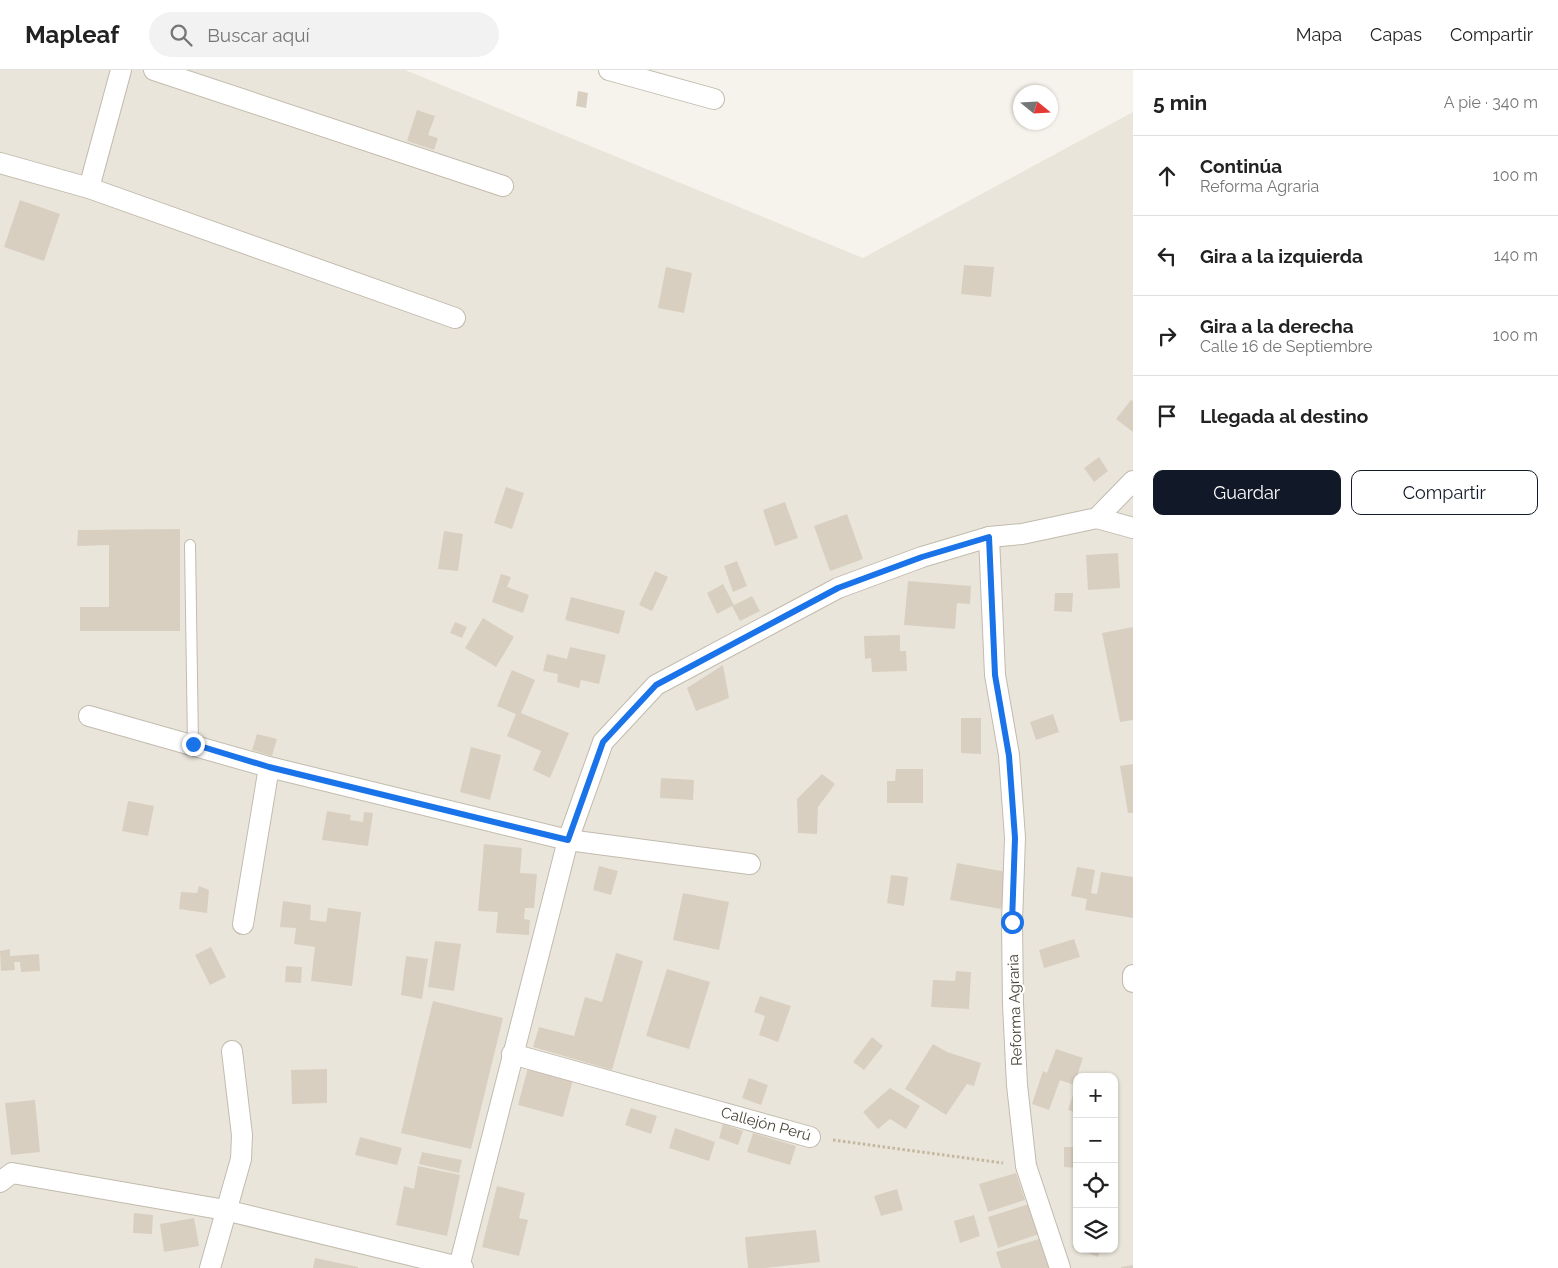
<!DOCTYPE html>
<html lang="es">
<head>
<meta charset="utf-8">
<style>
  :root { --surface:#fff; --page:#f2f2f2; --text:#222; --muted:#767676; --line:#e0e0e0; --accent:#111827 }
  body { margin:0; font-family:Raleway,sans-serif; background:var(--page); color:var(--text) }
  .controls { position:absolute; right:15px; bottom:15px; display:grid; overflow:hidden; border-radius:10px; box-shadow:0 1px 4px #0004 }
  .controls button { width:45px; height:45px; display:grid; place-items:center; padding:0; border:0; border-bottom:1px solid var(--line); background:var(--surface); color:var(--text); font:25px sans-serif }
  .compass { position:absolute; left:1013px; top:15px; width:45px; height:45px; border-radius:50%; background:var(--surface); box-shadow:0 1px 4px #0004; rotate:108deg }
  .stop { position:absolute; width:15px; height:15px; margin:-11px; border:4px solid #1a73e8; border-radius:50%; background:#fff }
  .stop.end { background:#1a73e8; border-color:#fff; box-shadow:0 1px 5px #0008 }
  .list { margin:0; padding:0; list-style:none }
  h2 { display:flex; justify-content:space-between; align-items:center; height:65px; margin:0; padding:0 20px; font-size:21px }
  h2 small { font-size:16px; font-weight:400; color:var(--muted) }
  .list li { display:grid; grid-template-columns:32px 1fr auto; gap:15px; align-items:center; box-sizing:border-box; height:80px; padding:0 20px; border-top:1px solid var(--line) }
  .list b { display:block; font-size:19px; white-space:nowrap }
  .list p { margin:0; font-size:16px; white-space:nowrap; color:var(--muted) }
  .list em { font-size:16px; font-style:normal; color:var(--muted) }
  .actions { display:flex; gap:10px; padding:15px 20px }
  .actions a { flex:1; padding:11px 0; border:1px solid var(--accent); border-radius:10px; text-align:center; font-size:18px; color:var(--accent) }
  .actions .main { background:var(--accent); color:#fff }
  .icon { flex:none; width:28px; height:28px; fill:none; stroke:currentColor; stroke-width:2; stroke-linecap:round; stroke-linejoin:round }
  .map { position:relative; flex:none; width:1133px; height:1198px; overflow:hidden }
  header { display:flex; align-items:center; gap:30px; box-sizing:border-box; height:70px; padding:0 25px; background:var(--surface); border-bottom:1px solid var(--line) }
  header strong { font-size:24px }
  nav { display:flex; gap:28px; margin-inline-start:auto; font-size:18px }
  .search { width:350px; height:45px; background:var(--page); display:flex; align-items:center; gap:12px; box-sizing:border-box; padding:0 18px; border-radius:28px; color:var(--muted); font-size:19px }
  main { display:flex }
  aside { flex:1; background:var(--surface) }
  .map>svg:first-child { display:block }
</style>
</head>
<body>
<header>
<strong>Mapleaf</strong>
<div class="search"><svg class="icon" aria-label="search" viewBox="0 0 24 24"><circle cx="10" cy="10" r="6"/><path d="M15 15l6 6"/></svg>Buscar aquí</div>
<nav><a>Mapa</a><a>Capas</a><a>Compartir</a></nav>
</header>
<main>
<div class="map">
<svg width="1133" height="1198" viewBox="0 0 1133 1198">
  <rect width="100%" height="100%" fill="#f6f3ec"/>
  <path fill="#eae5da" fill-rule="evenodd" d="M0,0h405l458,188 270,-146v1156h-1133zM1077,1007h37v172h-37z"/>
  <g fill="#d8cfc1">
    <polygon points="578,21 588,23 586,38 576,36"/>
    <polygon points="417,40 435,46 428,65 438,68 434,80 407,71"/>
    <polygon points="20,130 60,144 44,191 4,177"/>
    <polygon points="964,195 994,197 991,227 961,224"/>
    <polygon points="666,197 692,203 684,243 658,238"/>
    <polygon points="1131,330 1133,331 1133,362 1116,349"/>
    <polygon points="1099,387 1108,401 1094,412 1084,398"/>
    <polygon points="506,417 524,423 512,459 494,453"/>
    <polygon points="785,432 798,468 775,476 763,440"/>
    <polygon points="847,444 863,489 830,501 814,456"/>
    <polygon points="180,459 180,561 80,561 80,537 109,537 109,475 77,476 78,460"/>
    <polygon points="444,461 463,464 458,501 438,499"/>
    <polygon points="1118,483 1120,518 1088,520 1086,485"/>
    <polygon points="737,491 747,516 733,522 724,496"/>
    <polygon points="655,501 668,507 652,541 639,535"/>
    <polygon points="501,504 511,507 507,517 529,525 523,543 492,532"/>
    <polygon points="908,511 971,516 970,534 957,533 955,559 904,555"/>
    <polygon points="723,514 734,535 752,526 760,541 740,551 732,536 717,544 707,523"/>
    <polygon points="1055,523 1073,523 1072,542 1054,541"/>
    <polygon points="571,527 625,541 619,564 565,550"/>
    <polygon points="483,548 514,567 496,597 465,578"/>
    <polygon points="455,552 467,557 462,568 450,563"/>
    <polygon points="1133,557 1133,650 1120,652 1102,563"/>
    <polygon points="900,565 900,581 906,581 907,601 872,602 871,588 865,589 864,566"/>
    <polygon points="570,577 606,585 599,614 581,610 579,618 557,612 558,604 543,601 547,584 567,589"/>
    <polygon points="723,595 729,628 696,641 687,618"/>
    <polygon points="512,600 535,610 521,643 569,663 550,708 533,700 541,681 507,666 516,644 497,636"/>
    <polygon points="1053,644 1059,662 1036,670 1030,652"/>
    <polygon points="961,648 981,648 981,684 961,683"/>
    <polygon points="257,664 277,669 272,686 252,680"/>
    <polygon points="471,677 501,685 490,730 460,722"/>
    <polygon points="1133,694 1133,743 1128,743 1120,696"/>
    <polygon points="896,699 923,699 923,733 887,733 887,711 895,711"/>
    <polygon points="822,704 835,714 818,737 817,764 798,763 797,729"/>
    <polygon points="661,708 694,710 693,730 660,728"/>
    <polygon points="128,731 154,736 148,766 122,761"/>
    <polygon points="327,741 351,745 350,750 363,752 364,742 373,743 368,776 322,770"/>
    <polygon points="484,774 522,778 520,803 537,804 534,838 525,838 524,849 530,850 529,865 496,863 498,842 478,841"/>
    <polygon points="957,793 1007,802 1001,839 950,830"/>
    <polygon points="599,796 618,801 611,825 593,820"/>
    <polygon points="1077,797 1095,800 1091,823 1097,824 1101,802 1133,807 1133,848 1085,840 1087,829 1071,826"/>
    <polygon points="891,805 908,807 904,836 887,833"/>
    <polygon points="199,816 209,820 207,843 179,839 181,822 197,823"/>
    <polygon points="683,823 729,832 719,880 673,870"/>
    <polygon points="283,831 311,835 310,850 326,852 328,838 361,842 352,916 311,911 315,877 294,874 296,858 280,857"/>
    <polygon points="1074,869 1080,887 1044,898 1039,880"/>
    <polygon points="435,871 461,874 454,921 428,917"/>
    <polygon points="211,877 226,907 210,915 195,885"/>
    <polygon points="10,879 10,886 39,884 40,901 21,902 20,892 14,892 15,900 1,901 0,881"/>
    <polygon points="616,883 643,891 612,1000 533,977 539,957 574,966 585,927 602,932"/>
    <polygon points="406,886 428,889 422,929 401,925"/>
    <polygon points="286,896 302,897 301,913 285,912"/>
    <polygon points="667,899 710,912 689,979 646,966"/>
    <polygon points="956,901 971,902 969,939 931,937 933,910 955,911"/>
    <polygon points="760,926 791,936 778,972 759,965 765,946 754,942"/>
    <polygon points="433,931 503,948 471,1079 401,1063"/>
    <polygon points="872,967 883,976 864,1000 853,992"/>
    <polygon points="933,974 947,982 981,993 974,1016 967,1014 946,1045 905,1019"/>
    <polygon points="1056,979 1083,988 1074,1015 1060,1010 1049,1040 1032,1034 1043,1001 1047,1003"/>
    <polygon points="529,994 574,1006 563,1047 518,1035"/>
    <polygon points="327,999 327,1033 292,1034 291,1000"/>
    <polygon points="749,1008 768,1015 761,1035 742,1028"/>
    <polygon points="1076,1016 1077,1016 1077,1043 1068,1040"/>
    <polygon points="890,1018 920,1036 906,1059 890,1049 878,1059 863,1042"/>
    <polygon points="35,1030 40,1082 11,1085 5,1033"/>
    <polygon points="631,1038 657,1046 651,1064 625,1055"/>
    <polygon points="723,1054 743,1061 738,1075 719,1068"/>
    <polygon points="675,1058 715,1072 709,1091 669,1078"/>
    <polygon points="753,1063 796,1076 790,1095 747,1082"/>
    <polygon points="360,1067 402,1078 397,1095 355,1085"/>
    <polygon points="1064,1077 1077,1077 1077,1098 1064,1097"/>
    <polygon points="422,1082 462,1090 459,1103 419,1094"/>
    <polygon points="418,1096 460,1105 447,1166 396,1155 404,1116 414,1119"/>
    <polygon points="1016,1103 1025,1130 988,1142 979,1114"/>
    <polygon points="497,1116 525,1123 519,1148 528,1150 519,1186 482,1177"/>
    <polygon points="897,1119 903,1140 881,1146 874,1126"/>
    <polygon points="1029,1134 1039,1164 998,1178 988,1147"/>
    <polygon points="134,1143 153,1145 152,1164 133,1163"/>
    <polygon points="974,1145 980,1166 960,1173 954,1151"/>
    <polygon points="194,1148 199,1176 164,1182 160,1154"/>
    <polygon points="816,1160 820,1192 765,1198 748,1198 745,1167"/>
    <polygon points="1077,1165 1077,1179 1072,1177"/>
    <polygon points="1042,1168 1051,1198 1001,1198 996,1182"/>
    <polygon points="1078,1179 1101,1179 1098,1187"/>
    <polygon points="315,1188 358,1197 358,1198 313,1198"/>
    <polygon points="1133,1195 1133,1198 1121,1198 1121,1197"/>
  </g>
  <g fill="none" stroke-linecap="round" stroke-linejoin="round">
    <g stroke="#c2bbae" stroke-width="12">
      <polyline id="service" points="190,475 193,675"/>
    </g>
    <g stroke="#c2bbae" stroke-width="22">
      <g id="minor">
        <polyline points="154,0 503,116"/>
        <polyline points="609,0 714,29"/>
        <polyline points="0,93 89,118 121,0"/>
        <polyline points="89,118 455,248"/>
        <polyline points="1097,448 1133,458"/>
        <polyline points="989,467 995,605 1009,685 1015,768 1012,852 1013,934 1017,1015 1026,1096 1060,1198"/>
        <polyline points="89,646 269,697 568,770 750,794"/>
        <polyline points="243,854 269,697"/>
        <polyline points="1133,905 1133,912"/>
        <polyline points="512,984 810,1067"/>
        <polyline points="0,1112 12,1103 225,1140 463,1198"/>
        <polyline points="459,1197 568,770 603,672 656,615 838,518 922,487 989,467 1022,464 1097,448 1133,411"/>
        <polyline points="210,1198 241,1089 242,1065 232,981"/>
      </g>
    </g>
    <polyline stroke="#c4b79f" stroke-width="3" stroke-dasharray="2.5 2.5" stroke-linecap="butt" points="833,1070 1003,1093"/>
    <use href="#service" stroke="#fff" stroke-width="10"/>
    <use href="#minor" stroke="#fff" stroke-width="20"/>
  </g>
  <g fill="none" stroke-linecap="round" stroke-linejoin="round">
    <polyline stroke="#1a73e8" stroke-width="6" points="193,674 269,697 568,770 603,672 656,615 838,518 922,487 989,467 995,605 1009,686 1015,768 1012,852"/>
  </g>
  <g text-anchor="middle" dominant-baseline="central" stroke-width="4.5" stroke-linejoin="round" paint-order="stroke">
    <g font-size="15" fill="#4b4439" stroke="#fff">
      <text transform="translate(1015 940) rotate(-92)">Reforma Agraria</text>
      <text transform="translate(766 1054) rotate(15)">Callejón Perú</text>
    </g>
  </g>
</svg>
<div class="controls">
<button>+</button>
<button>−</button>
<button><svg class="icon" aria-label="locate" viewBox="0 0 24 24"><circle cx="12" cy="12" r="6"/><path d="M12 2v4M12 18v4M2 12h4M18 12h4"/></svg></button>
<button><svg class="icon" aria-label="layers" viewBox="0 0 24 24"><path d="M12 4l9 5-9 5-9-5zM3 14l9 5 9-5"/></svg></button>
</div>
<svg class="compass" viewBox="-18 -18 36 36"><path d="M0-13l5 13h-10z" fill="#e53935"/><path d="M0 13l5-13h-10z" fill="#767676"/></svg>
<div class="stop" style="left:1012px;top:852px"></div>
<div class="stop end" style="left:193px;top:674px"></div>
</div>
<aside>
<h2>5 min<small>A pie · 340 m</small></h2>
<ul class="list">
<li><svg class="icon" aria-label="ahead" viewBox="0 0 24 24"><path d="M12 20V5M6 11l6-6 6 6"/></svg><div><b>Continúa</b><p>Reforma Agraria</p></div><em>100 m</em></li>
<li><svg class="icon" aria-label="left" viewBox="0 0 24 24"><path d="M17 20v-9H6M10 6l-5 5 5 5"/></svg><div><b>Gira a la izquierda</b></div><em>140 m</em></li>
<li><svg class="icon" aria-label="right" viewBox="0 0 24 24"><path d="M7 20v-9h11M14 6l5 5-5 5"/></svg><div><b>Gira a la derecha</b><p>Calle 16 de Septiembre</p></div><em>100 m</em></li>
<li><svg class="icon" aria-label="arrive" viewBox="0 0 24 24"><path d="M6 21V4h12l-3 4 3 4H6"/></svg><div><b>Llegada al destino</b></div></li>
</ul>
<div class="actions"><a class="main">Guardar</a><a>Compartir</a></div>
</aside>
</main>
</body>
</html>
